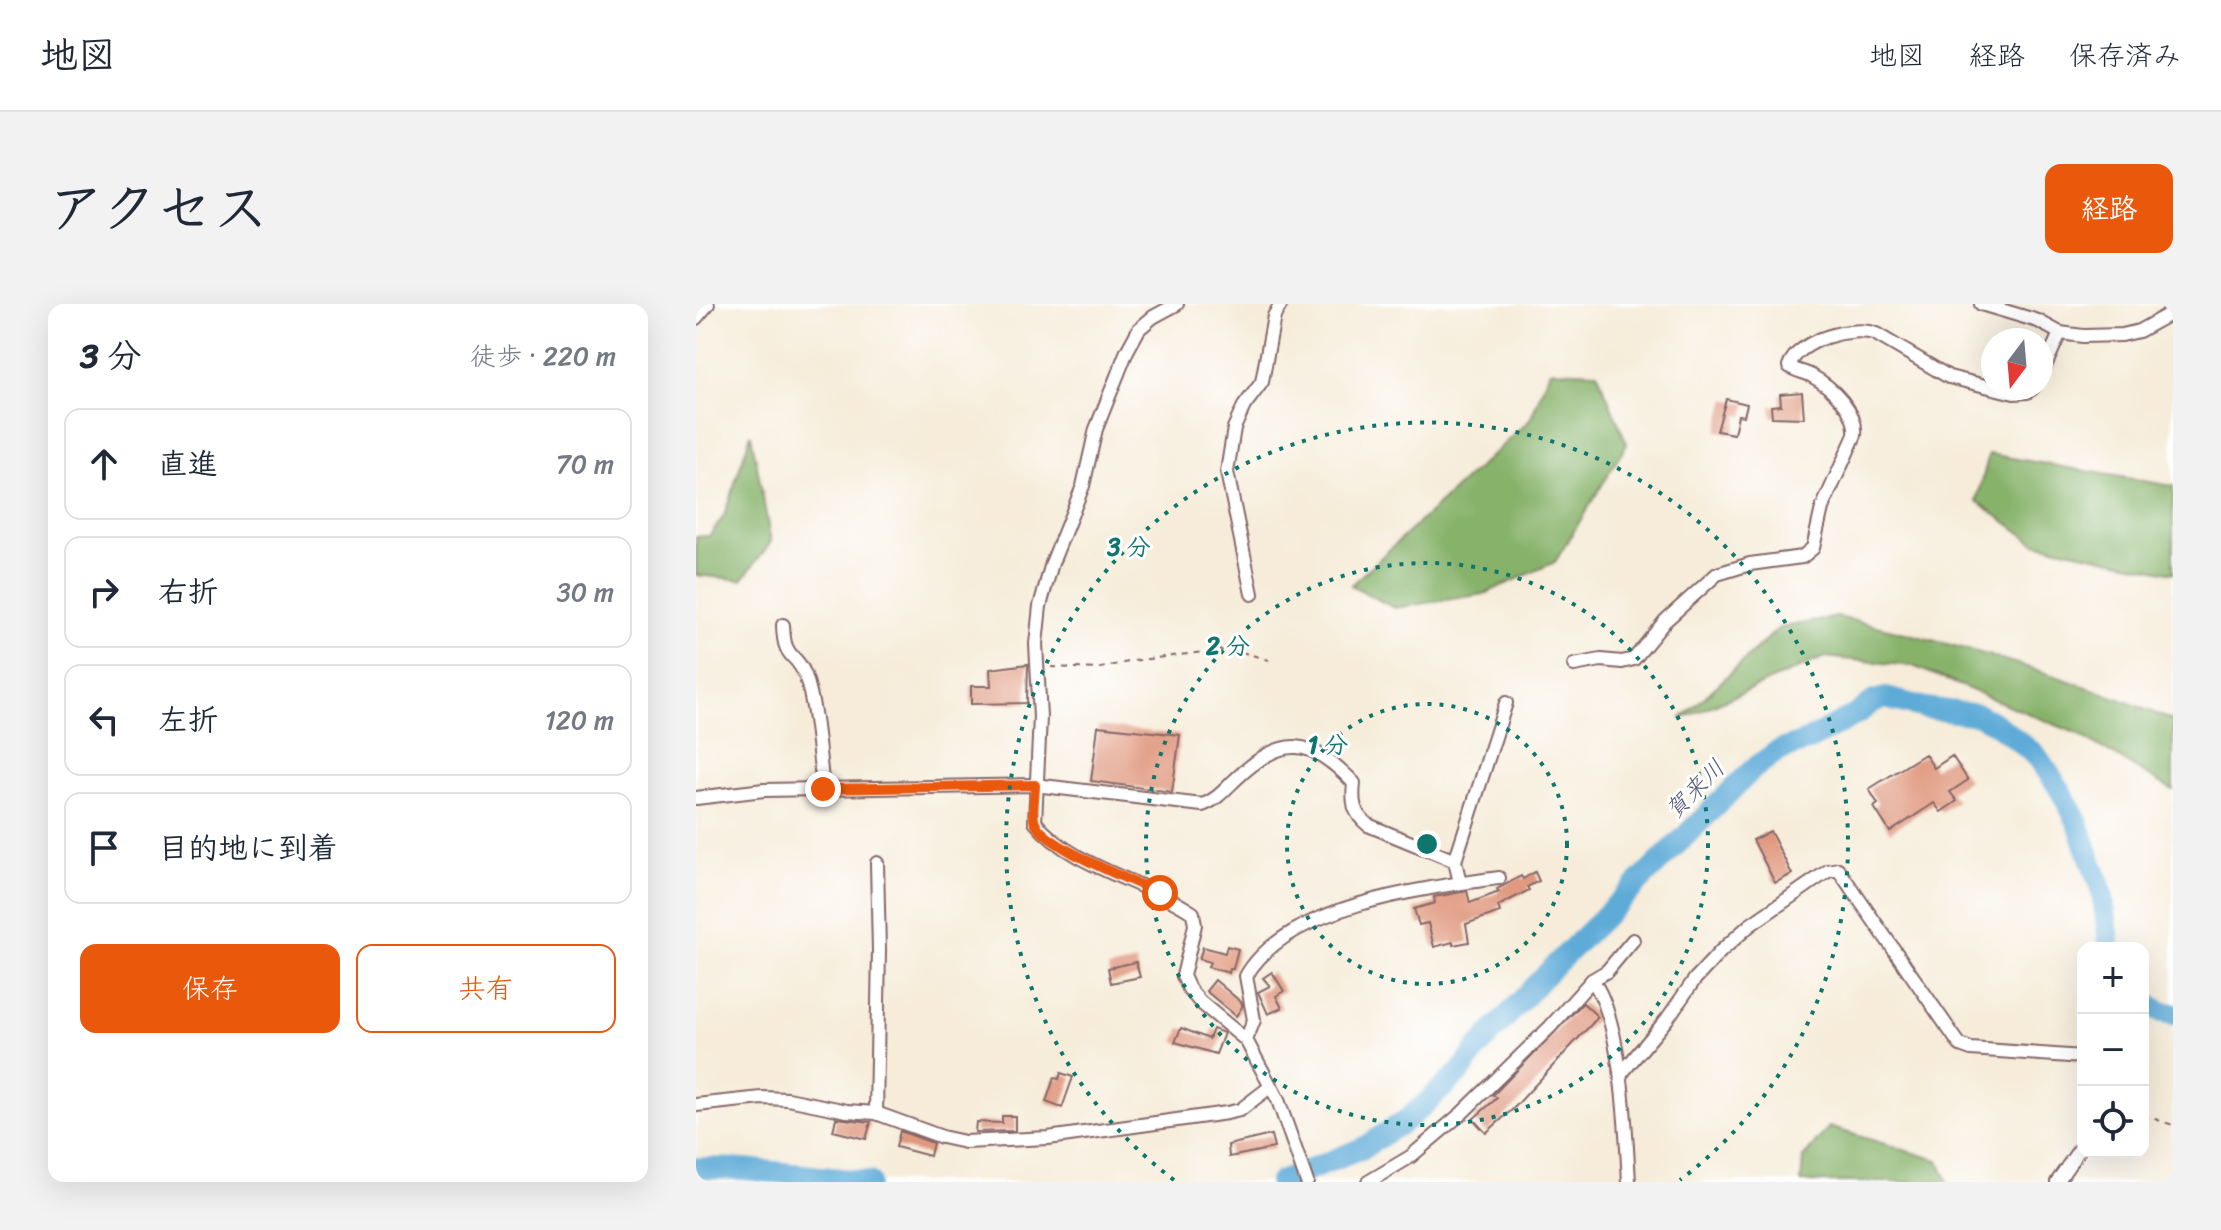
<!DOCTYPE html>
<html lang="ja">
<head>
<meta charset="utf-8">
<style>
  :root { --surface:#fff; --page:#f2f2f3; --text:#1f2937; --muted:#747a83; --line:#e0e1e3; --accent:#ea580c }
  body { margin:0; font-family:Sriracha,"Klee One",sans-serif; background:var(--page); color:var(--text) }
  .controls { position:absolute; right:24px; bottom:24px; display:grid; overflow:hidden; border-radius:16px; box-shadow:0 8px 32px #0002 }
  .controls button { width:72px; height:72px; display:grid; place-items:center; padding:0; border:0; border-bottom:2px solid var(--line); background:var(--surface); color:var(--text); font:40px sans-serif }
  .compass { position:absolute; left:1285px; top:24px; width:72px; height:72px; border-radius:50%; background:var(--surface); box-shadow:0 8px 32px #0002; rotate:196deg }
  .stop { position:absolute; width:24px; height:24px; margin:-18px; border:6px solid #ea580c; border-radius:50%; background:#fff }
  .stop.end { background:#ea580c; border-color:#fff; box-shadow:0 2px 8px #0008 }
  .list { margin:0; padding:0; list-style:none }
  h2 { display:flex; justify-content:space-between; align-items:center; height:104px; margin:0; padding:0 32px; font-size:34px }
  h2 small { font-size:26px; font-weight:400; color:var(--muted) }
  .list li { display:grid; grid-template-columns:52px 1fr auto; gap:24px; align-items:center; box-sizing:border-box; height:112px; margin:0 16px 16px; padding:0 16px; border:2px solid var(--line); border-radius:16px }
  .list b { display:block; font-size:30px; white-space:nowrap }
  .list em { font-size:26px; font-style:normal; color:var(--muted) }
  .actions { display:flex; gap:16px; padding:24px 32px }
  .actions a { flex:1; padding:18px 0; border:2px solid var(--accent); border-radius:16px; text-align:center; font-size:28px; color:var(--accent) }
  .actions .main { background:var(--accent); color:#fff }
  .icon { flex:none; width:44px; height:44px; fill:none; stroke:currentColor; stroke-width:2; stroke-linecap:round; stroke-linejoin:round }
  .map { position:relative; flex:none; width:1477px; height:878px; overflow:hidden; border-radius:16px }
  header { display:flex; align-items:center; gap:48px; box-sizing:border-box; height:112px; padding:0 40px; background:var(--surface); border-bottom:2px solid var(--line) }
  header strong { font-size:38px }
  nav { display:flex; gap:44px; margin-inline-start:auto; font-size:28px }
  .intro { display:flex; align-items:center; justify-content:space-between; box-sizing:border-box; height:192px; padding:0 48px }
  h1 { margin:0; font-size:56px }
  .button { padding:20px 36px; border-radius:16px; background:var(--accent); color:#fff; font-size:28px; font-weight:700 }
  main { display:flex; gap:48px; padding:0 48px }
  aside { flex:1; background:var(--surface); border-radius:16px; box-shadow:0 8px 32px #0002 }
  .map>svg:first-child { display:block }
</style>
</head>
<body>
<header>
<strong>地図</strong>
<nav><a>地図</a><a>経路</a><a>保存済み</a></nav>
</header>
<div class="intro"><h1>アクセス</h1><a class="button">経路</a></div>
<main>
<aside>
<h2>3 分<small>徒歩 · 220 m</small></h2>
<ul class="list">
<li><svg class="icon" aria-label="ahead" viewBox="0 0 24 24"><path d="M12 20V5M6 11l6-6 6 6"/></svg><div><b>直進</b></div><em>70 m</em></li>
<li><svg class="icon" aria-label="right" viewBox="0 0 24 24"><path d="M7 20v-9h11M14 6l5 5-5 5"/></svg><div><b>右折</b></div><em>30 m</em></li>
<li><svg class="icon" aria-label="left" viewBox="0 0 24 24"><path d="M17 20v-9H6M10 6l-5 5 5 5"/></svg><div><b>左折</b></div><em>120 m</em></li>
<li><svg class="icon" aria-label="arrive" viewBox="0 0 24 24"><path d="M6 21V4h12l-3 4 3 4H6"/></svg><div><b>目的地に到着</b></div></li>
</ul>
<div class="actions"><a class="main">保存</a><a>共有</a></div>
</aside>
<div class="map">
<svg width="1477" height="878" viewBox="0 0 1477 878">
  <rect width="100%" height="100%" fill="#fff"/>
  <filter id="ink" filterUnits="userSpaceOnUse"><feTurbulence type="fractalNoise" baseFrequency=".0125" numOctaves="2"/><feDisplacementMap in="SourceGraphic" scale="16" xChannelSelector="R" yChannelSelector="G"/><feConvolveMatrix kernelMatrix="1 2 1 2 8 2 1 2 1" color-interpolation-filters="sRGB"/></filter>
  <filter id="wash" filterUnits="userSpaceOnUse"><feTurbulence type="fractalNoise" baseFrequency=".006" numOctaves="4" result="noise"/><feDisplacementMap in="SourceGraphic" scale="32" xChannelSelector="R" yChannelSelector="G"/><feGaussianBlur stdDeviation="1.8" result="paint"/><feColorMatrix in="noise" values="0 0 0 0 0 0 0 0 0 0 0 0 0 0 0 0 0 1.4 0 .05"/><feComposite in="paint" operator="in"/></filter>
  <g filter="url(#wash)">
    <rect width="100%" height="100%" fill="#f6ecd9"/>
    <g fill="#87b26a" stroke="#68684a" stroke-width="2">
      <polygon points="854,66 901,68 931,140 859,258 788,290 698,304 655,281 834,116"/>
      <polygon points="55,130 75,238 46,276 0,271 0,232 13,232 28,212"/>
      <polygon points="1293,150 1477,182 1477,269 1339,239 1281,197"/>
      <path d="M1142,313c113,26 228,57 335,104v69l-95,-56 -165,-68 -88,-9 -144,62 98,-91z"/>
      <polygon points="1133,823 1242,856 1252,878 1105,878 1107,854"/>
    </g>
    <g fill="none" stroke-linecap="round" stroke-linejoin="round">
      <g stroke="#5fabd8" stroke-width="22">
        <polyline points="1447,698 1466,708 1477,710"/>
        <polyline points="0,864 49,865 173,878"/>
        <polyline points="584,878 667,844 713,814 765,767 781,745 844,676 1057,465 1080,448 1113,436 1161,410 1178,397 1190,394 1229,404 1283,411 1300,420 1340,451 1363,484 1382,519 1406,588 1414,644"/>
      </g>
    </g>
    <g id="blocks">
      <g fill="#e0987e">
        <polygon points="1106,88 1108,114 1076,113 1075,102 1085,101 1084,90"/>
        <polygon points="1030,95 1051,100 1048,112 1042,111 1038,130 1021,127"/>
        <polygon points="332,360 331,399 275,400 275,382 295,382 294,365"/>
        <polygon points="402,422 484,431 476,488 395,477"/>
        <polygon points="1229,450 1238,464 1256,452 1272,476 1254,488 1261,497 1245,508 1238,499 1194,528 1178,503 1182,500 1173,485"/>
        <polygon points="1074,527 1096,570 1079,579 1057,536"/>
        <polygon points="839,568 843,577 831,583 833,586 802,602 804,608 770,620 773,638 757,641 757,638 738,643 732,619 723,621 718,605 739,599 738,593 771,587 774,599 803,588 801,585 825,572 827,575"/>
        <polygon points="531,642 542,645 537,665 534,665 533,669 512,663 514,658 503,655 507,643 529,649"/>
        <polygon points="440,658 444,673 415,679 412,664"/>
        <polygon points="576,668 588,687 580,692 586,704 572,710 562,688 574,682 567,674"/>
        <polygon points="519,676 546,699 546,703 540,712 510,687"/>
        <polygon points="887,699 902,713 817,805 790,829 777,815 801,794 797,791"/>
        <polygon points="485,724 513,735 517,725 528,729 520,750 479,738"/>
        <polygon points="365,769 377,773 366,804 350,798 358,774 363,775"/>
        <polygon points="306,812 319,812 319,827 279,828 280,818 306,819"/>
        <polygon points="140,814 175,818 170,835 137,827"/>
        <polygon points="204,827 237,839 234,852 200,843"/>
        <polygon points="575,831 578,844 533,853 532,841"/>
      </g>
    </g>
  </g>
  <g filter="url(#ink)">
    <use href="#blocks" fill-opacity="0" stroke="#866768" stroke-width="2"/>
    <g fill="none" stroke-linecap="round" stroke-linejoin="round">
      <g stroke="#866768" stroke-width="16">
        <g id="minor">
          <path d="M481,0l-24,13 -14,12 -12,22 -31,78 -13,57 -31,77 -12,43 -4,38 4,73 -5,105c36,45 111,59 158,91l2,12 -12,51 6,13 11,13 46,38 32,60 29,82"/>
          <polyline points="1285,0 1342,17 1364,29 1387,32 1426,31 1443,27 1477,8"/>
          <polyline points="0,14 12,0"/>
          <polyline points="1345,71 1364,29"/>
          <polyline points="556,290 531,168 538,124 548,102 566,78 578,12 585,0"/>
          <path d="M87,321c1,37 12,25 22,50 11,31 14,81 18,114"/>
          <path d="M878,361l27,-5 21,2 12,-3 31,-38 52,-47 33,-10 52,-7 11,-9 9,-40 33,-73c3,-23 -23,-48 -43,-59 -8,-5 -16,-4 -23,-10 9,-26 63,-41 87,-32l73,43 65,16 13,-1 6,-4"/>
          <path d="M0,494l68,-8 271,-5 167,20c14,-4 24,-17 35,-27 47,-44 73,-40 117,5 -2,19 -1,30 14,42l87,36"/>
          <polyline points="764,579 759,557 810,399"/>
          <path d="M896,676c30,39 34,152 37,202"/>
          <path d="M550,736l8,-20 -8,-44c41,-71 177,-88 253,-98"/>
          <polyline points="925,770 971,715 999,675 1025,647 1054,621 1132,567 1142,565 1264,741 1275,745 1387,753"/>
          <polyline points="0,801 66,794 92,795 151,807 180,809 246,833 269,838 352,834 531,809 544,806 574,783"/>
          <polyline points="180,809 183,646 181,559"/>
          <polyline points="672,878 714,853 766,809 854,723 896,676 911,667 937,636"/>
          <polyline points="1361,878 1387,840"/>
        </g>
      </g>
      <g stroke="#866768" stroke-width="2" stroke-dasharray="6 6" stroke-linecap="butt">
        <polyline points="355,363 400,365 437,357 522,346 549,349 573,356"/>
        <polyline points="1447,811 1477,821"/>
      </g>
      <use href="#minor" stroke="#fff" stroke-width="12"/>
    </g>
  </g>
  <g fill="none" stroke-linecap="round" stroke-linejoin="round" filter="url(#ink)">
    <path stroke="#ea580c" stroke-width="10" d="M127,485l212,-4c0,11 -4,28 0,38 11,24 99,59 125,70"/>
  </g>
  <g fill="none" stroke="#0f766e" stroke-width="4" stroke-dasharray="4 8">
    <circle cx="731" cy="540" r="140"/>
    <circle cx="731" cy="540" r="281"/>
    <path d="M478 876A421 421 0 1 1 984 876"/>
  </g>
  <g text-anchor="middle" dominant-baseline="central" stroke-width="6" stroke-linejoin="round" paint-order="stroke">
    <g font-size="24" font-style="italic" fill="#525770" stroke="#fff">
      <text transform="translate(999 485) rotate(-45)">賀来川</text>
    </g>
  </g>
  <circle cx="731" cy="540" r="12" fill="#0f766e" stroke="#fff" stroke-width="4"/>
  <g font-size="24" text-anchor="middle" font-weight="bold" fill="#0f766e" stroke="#fff" stroke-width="6" stroke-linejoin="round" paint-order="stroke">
    <text x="433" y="251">3 分</text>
    <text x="532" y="350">2 分</text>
    <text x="632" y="449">1 分</text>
  </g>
</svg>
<div class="controls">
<button>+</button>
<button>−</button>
<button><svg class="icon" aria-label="locate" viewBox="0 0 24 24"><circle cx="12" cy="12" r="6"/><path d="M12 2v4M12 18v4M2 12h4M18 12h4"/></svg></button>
</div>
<svg class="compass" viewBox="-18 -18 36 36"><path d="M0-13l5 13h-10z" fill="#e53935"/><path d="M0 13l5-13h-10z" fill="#747a83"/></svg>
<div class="stop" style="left:464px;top:589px"></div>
<div class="stop end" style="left:127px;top:485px"></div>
</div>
</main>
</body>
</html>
